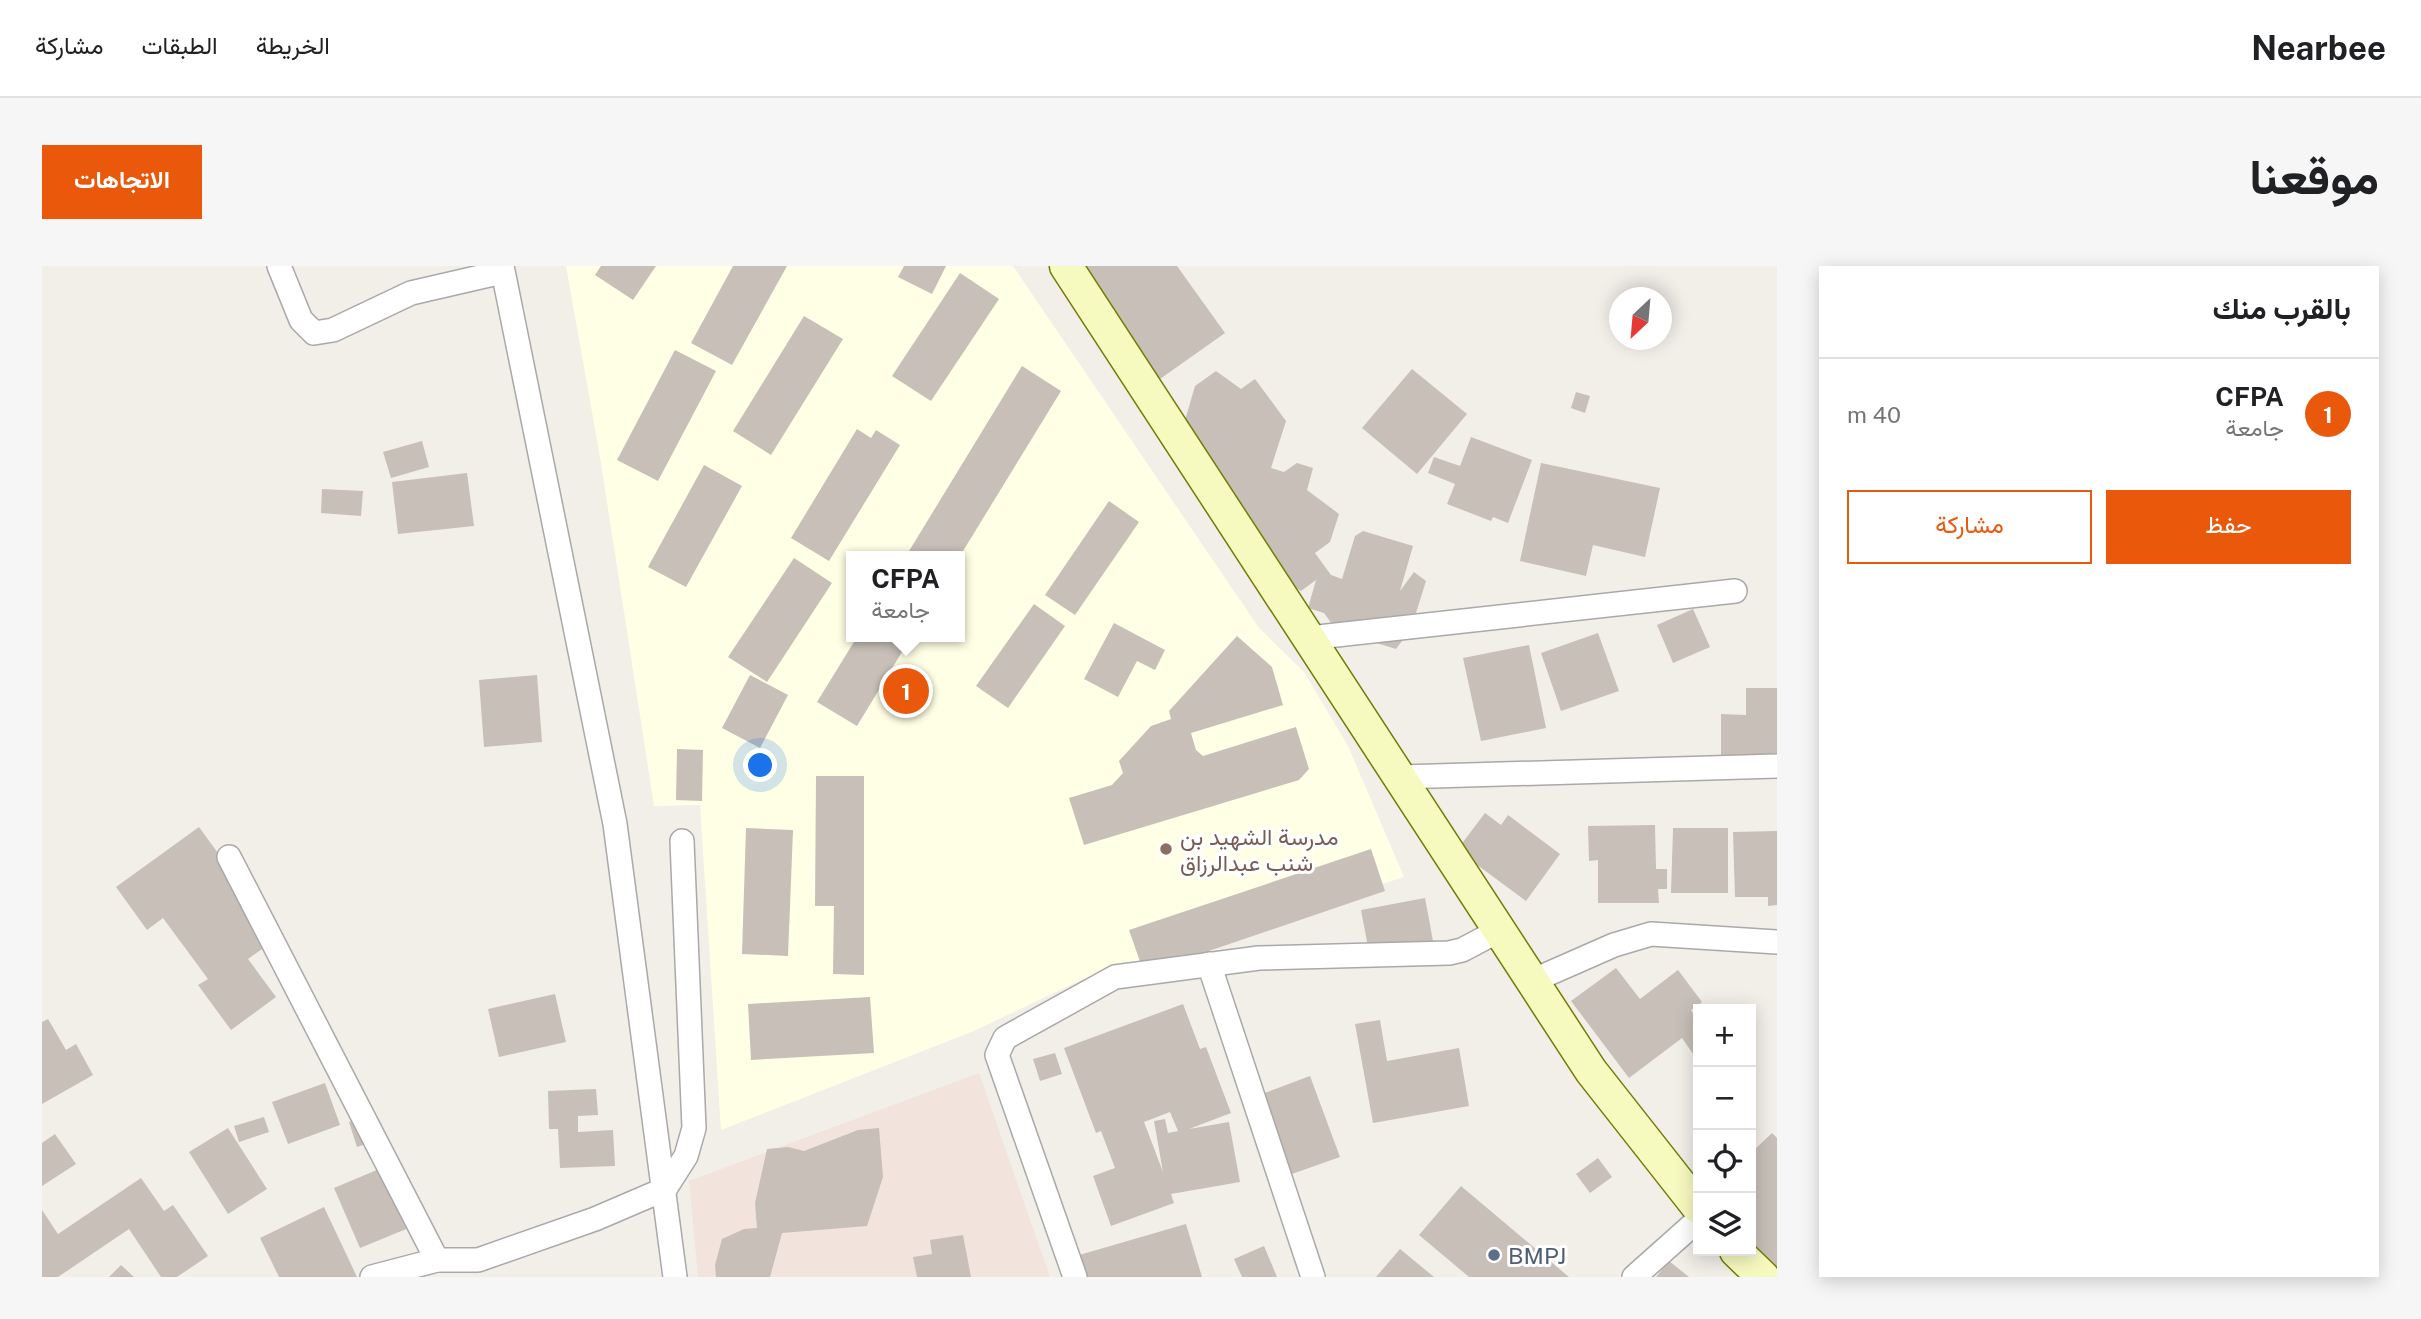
<!DOCTYPE html>
<html lang="ar">
<head>
<meta charset="utf-8">
<style>
  :root { --surface:#fff; --page:#f6f6f6; --text:#202124; --muted:#757577; --line:#e0e0e0; --accent:#ea580c }
  body { margin:0; font-family:"Public Sans",Vazirmatn,sans-serif; background:var(--page); color:var(--text); direction:rtl }
  .controls { position:absolute; right:21px; bottom:21px; display:grid; overflow:hidden; border-radius:0px; box-shadow:0 4px 18px #0003 }
  .controls button { width:63px; height:63px; display:grid; place-items:center; padding:0; border:0; border-bottom:2px solid var(--line); background:var(--surface); color:var(--text); font:35px sans-serif }
  .compass { position:absolute; left:1567px; top:21px; width:63px; height:63px; border-radius:50%; background:var(--surface); box-shadow:0 4px 18px #0003; rotate:206deg }
  .you { position:absolute; left:719px; top:500px; width:24px; height:24px; margin:-18px; border:5px solid #fff; border-radius:50%; background:#1a73e8; box-shadow:0 0 0 10px #1a73e833 }
  .badge { display:grid; place-items:center; width:46px; height:46px; border-radius:50%; background:var(--accent); color:#fff; font-size:23px; font-weight:700 }
  .pin { position:absolute; translate:-50% -50%; border:4px solid #fff; box-shadow:0 2px 7px #0006 }
  .popup { position:absolute; left:804px; top:285px; width:119px; height:91px; box-sizing:border-box; display:grid; place-content:center; border-radius:0px; background:var(--surface); filter:drop-shadow(0 2px 5px #0005); font-size:23px; white-space:nowrap; color:var(--muted) }
  .popup b { font-size:26px; color:var(--text) }
  .popup::after { content:''; position:absolute; left:50%; top:100%; margin-left:-14px; border:14px solid transparent; border-top-color:var(--surface) }
  .list { margin:0; padding:0; list-style:none }
  h2 { display:flex; justify-content:space-between; align-items:center; height:91px; margin:0; padding:0 28px; font-size:30px }
  h2 small { font-size:23px; font-weight:400; color:var(--muted) }
  .list li { display:grid; grid-template-columns:46px 1fr auto; gap:21px; align-items:center; box-sizing:border-box; height:112px; padding:0 28px; border-top:2px solid var(--line) }
  .list b { display:block; font-size:26px; white-space:nowrap }
  .list p { margin:0; font-size:23px; white-space:nowrap; color:var(--muted) }
  .list em { font-size:23px; font-style:normal; color:var(--muted) }
  .actions { display:flex; gap:14px; padding:21px 28px }
  .actions a { flex:1; padding:16px 0; border:2px solid var(--accent); border-radius:0px; text-align:center; font-size:24px; color:var(--accent) }
  .actions .main { background:var(--accent); color:#fff }
  .icon { flex:none; width:38px; height:38px; fill:none; stroke:currentColor; stroke-width:2; stroke-linecap:round; stroke-linejoin:round }
  .map { position:relative; flex:none; width:1735px; height:1011px; overflow:hidden; direction:ltr; border-radius:0px }
  header { display:flex; align-items:center; gap:42px; box-sizing:border-box; height:98px; padding:0 35px; background:var(--surface); border-bottom:2px solid var(--line) }
  header strong { font-size:33px }
  nav { display:flex; gap:38px; margin-inline-start:auto; font-size:24px }
  .intro { display:flex; align-items:center; justify-content:space-between; box-sizing:border-box; height:168px; padding:0 42px }
  h1 { margin:0; font-size:49px }
  .button { padding:18px 32px; border-radius:0px; background:var(--accent); color:#fff; font-size:24px; font-weight:700 }
  main { display:flex; gap:42px; padding:0 42px }
  aside { flex:1; background:var(--surface); border-radius:0px; box-shadow:0 4px 18px #0003 }
  .map>svg:first-child { display:block }
</style>
</head>
<body>
<header>
<strong>Nearbee</strong>
<nav><a>الخريطة</a><a>الطبقات</a><a>مشاركة</a></nav>
</header>
<div class="intro"><h1>موقعنا</h1><a class="button">الاتجاهات</a></div>
<main>
<aside>
<h2>بالقرب منك<small></small></h2>
<ul class="list">
<li><span class="badge">1</span><div><b>CFPA</b><p>جامعة</p></div><em>40 m</em></li>
</ul>
<div class="actions"><a class="main">حفظ</a><a>مشاركة</a></div>
</aside>
<div class="map">
<svg width="1735" height="1011" viewBox="0 0 1735 1011">
  <rect width="100%" height="100%" fill="#f2efe9"/>
  <path fill="#ffffe5" fill-rule="evenodd" d="M524,0h447l246,362 45,44 44,74 56,131 -323,103 -107,51 -253,99 -21,-325 -46,1 -54,-349zM810,290h108v81h-108z"/>
  <polygon fill="#f3e3dd" points="937,807 1008,1011 656,1011 647,915"/>
  <g fill="#c7bfb8" fill-rule="evenodd">
    <polygon points="559,0 614,0 591,34 553,9"/>
    <polygon points="691,0 745,0 690,99 649,77"/>
    <polygon points="862,0 904,0 890,28 856,11"/>
    <polygon points="1037,0 1135,0 1183,67 1118,113"/>
    <polygon points="918,7 957,33 889,135 850,110"/>
    <polygon points="762,50 801,73 729,189 691,165"/>
    <polygon points="633,84 674,105 616,215 575,194"/>
    <polygon points="980,100 1019,125 918,290 864,290"/>
    <polygon points="1370,103 1425,148 1375,208 1320,162"/>
    <polygon points="1174,105 1199,123 1213,113 1244,155 1229,202 1242,206 1255,197 1271,202 1265,224 1297,248 1288,276 1273,287 1289,309 1300,313 1313,270 1321,265 1371,280 1358,325 1372,306 1384,315 1369,363 1354,383 1295,365 1282,347 1266,342 1274,314 1259,325 1250,319 1139,168 1153,120"/>
    <polygon points="1534,126 1548,130 1543,147 1529,142"/>
    <polygon points="815,163 829,172 834,164 858,179 787,295 749,272"/>
    <polygon points="1429,171 1490,194 1466,257 1451,251 1449,255 1405,238 1413,218 1386,207 1392,191 1418,200"/>
    <polygon points="380,175 387,201 349,212 341,186"/>
    <polygon points="1499,197 1618,222 1603,291 1551,279 1544,310 1478,295"/>
    <polygon points="662,199 700,220 644,321 606,301"/>
    <polygon points="425,207 432,260 356,268 350,216"/>
    <polygon points="280,223 321,225 319,250 279,247"/>
    <polygon points="1067,235 1097,256 1033,349 1003,329"/>
    <polygon points="752,292 790,317 725,416 686,391"/>
    <polygon points="992,338 1023,360 966,442 934,420"/>
    <polygon points="1651,343 1668,381 1631,397 1615,359"/>
    <polygon points="1072,357 1123,384 1113,404 1095,395 1076,431 1042,413"/>
    <polygon points="1556,367 1577,425 1519,445 1499,387"/>
    <polygon points="1195,370 1230,401 1241,439 1149,467 1154,484 1161,490 1254,461 1267,503 1257,514 1042,579 1027,532 1070,519 1081,507 1077,495 1109,460 1129,453 1127,445"/>
    <polygon points="815,371 869,371 815,460 775,436"/>
    <polygon points="1487,379 1504,462 1439,475 1421,392"/>
    <polygon points="495,409 500,476 442,481 437,414"/>
    <polygon points="708,409 746,429 718,482 680,462"/>
    <polygon points="1704,422 1735,422 1735,504 1679,504 1679,448 1704,449"/>
    <polygon points="635,483 661,484 660,535 634,534"/>
    <polygon points="774,510 822,510 822,709 791,708 792,640 773,640"/>
    <polygon points="1443,547 1459,559 1466,549 1518,588 1484,635 1415,584"/>
    <polygon points="1613,559 1614,603 1625,603 1625,623 1616,623 1617,637 1556,637 1556,594 1547,595 1546,560"/>
    <polygon points="157,561 237,671 206,693 234,731 189,764 156,719 166,713 121,652 105,664 74,621"/>
    <polygon points="704,562 751,564 746,690 700,688"/>
    <polygon points="1631,562 1686,562 1686,627 1629,627"/>
    <polygon points="1735,565 1735,639 1726,640 1726,631 1693,631 1691,566"/>
    <polygon points="1329,583 1343,625 1102,707 1087,664"/>
    <polygon points="1383,632 1394,691 1330,702 1319,644"/>
    <polygon points="1574,702 1598,733 1636,704 1660,736 1649,744 1656,754 1656,795 1640,772 1587,812 1529,735"/>
    <polygon points="513,728 524,776 457,791 446,743"/>
    <polygon points="828,731 832,787 709,794 706,738"/>
    <path d="M1141,738l17,45 6,-2 25,66 -42,16 40,-7 11,60 -69,12 3,9 -63,23 -18,-50 22,-8 -14,-37 -5,2 -32,-85zM1128,846l8,19 -10,2 -3,-14 -11,2 9,51 -19,-50z"/>
    <polygon points="6,753 24,784 34,778 51,809 0,838 0,756"/>
    <polygon points="1338,754 1345,795 1417,782 1427,840 1331,857 1313,758"/>
    <polygon points="1013,787 1020,808 998,815 991,793"/>
    <polygon points="1268,810 1298,891 1247,909 1217,829"/>
    <polygon points="283,817 298,859 246,878 230,836"/>
    <polygon points="554,823 556,849 536,850 536,866 571,864 573,900 518,902 516,863 507,863 506,825"/>
    <polygon points="333,848 340,873 315,881 307,856"/>
    <polygon points="222,851 227,866 197,876 192,860"/>
    <polygon points="186,862 225,923 186,948 147,886"/>
    <polygon points="837,862 841,911 825,960 740,967 728,1011 674,1011 673,999 680,973 702,963 715,962 713,937 725,883 746,881 762,885 816,864"/>
    <polygon points="1730,867 1735,872 1735,1007 1709,980 1709,887"/>
    <polygon points="13,868 34,898 0,920 0,877"/>
    <polygon points="1556,892 1570,911 1548,927 1534,908"/>
    <polygon points="349,898 374,959 318,982 292,922"/>
    <polygon points="99,912 122,945 131,939 166,990 135,1011 119,1011 87,963 16,1011 0,1011 0,944 16,968"/>
    <polygon points="1419,920 1527,1011 1427,1011 1377,969"/>
    <polygon points="282,941 315,1011 237,1011 218,972"/>
    <polygon points="1144,958 1160,1011 1025,1011 1020,994"/>
    <polygon points="921,969 929,1011 875,1011 871,991 890,988 888,974"/>
    <polygon points="1222,980 1235,1011 1200,1011 1192,993"/>
    <polygon points="1358,983 1392,1011 1334,1011"/>
    <polygon points="1627,995 1647,1011 1614,1011"/>
    <polygon points="79,999 92,1011 67,1011"/>
  </g>
  <g fill="none" stroke-linecap="round" stroke-linejoin="round">
    <g stroke="#a9a9a9" stroke-width="26">
      <g id="street">
        <polyline points="237,0 259,54 272,67 291,64 369,27 460,6"/>
        <polyline points="460,0 573,558 633,1011"/>
        <polyline points="1267,372 1693,325"/>
        <polyline points="1358,511 1735,500"/>
        <polyline points="187,591 395,994"/>
        <polyline points="1167,698 1271,1011"/>
        <polyline points="1490,715 1572,679 1609,668 1735,676"/>
        <polyline points="330,1011 395,994 436,994 553,953 623,923 644,890 652,862 640,575"/>
        <polyline points="1033,1011 955,789 963,772 1073,711 1217,692 1407,687 1420,684 1458,664"/>
        <polyline points="1592,1011 1656,954"/>
      </g>
    </g>
    <g stroke="#707d05" stroke-width="35">
      <g id="secondary">
        <polyline points="1024,0 1549,805 1656,941"/>
        <polyline points="1694,985 1721,1011"/>
      </g>
    </g>
    <use href="#street" stroke="#fff" stroke-width="23"/>
    <use href="#secondary" stroke="#f7fabf" stroke-width="32"/>
  </g>
  <circle fill="#8d6e63" stroke="#fff" stroke-width="2.5" cx="1124" cy="583" r="7"/>
  <circle fill="#5c6f8a" stroke="#fff" stroke-width="2.5" cx="1452" cy="989" r="7"/>
  <g text-anchor="middle" dominant-baseline="central" stroke-width="6" stroke-linejoin="round" paint-order="stroke">
    <g font-size="23" fill="#785e54" stroke="#fff" text-anchor="start">
      <text x="1138" y="570">مدرسة الشهيد بن<tspan x="1138" dy="26">شنب عبدالرزاق</tspan></text>
    </g>
    <g font-size="23" fill="#4e5e75" stroke="#fff" text-anchor="start">
      <text x="1466" y="989">BMPJ</text>
    </g>
  </g>
</svg>
<div class="controls">
<button>+</button>
<button>−</button>
<button><svg class="icon" aria-label="locate" viewBox="0 0 24 24"><circle cx="12" cy="12" r="6"/><path d="M12 2v4M12 18v4M2 12h4M18 12h4"/></svg></button>
<button><svg class="icon" aria-label="layers" viewBox="0 0 24 24"><path d="M12 4l9 5-9 5-9-5zM3 14l9 5 9-5"/></svg></button>
</div>
<svg class="compass" viewBox="-18 -18 36 36"><path d="M0-13l5 13h-10z" fill="#e53935"/><path d="M0 13l5-13h-10z" fill="#757577"/></svg>
<div class="you"></div>
<div class="pin badge" style="left:864px;top:425px">1</div>
<div class="popup"><b>CFPA</b>جامعة</div>
</div>
</main>
</body>
</html>
